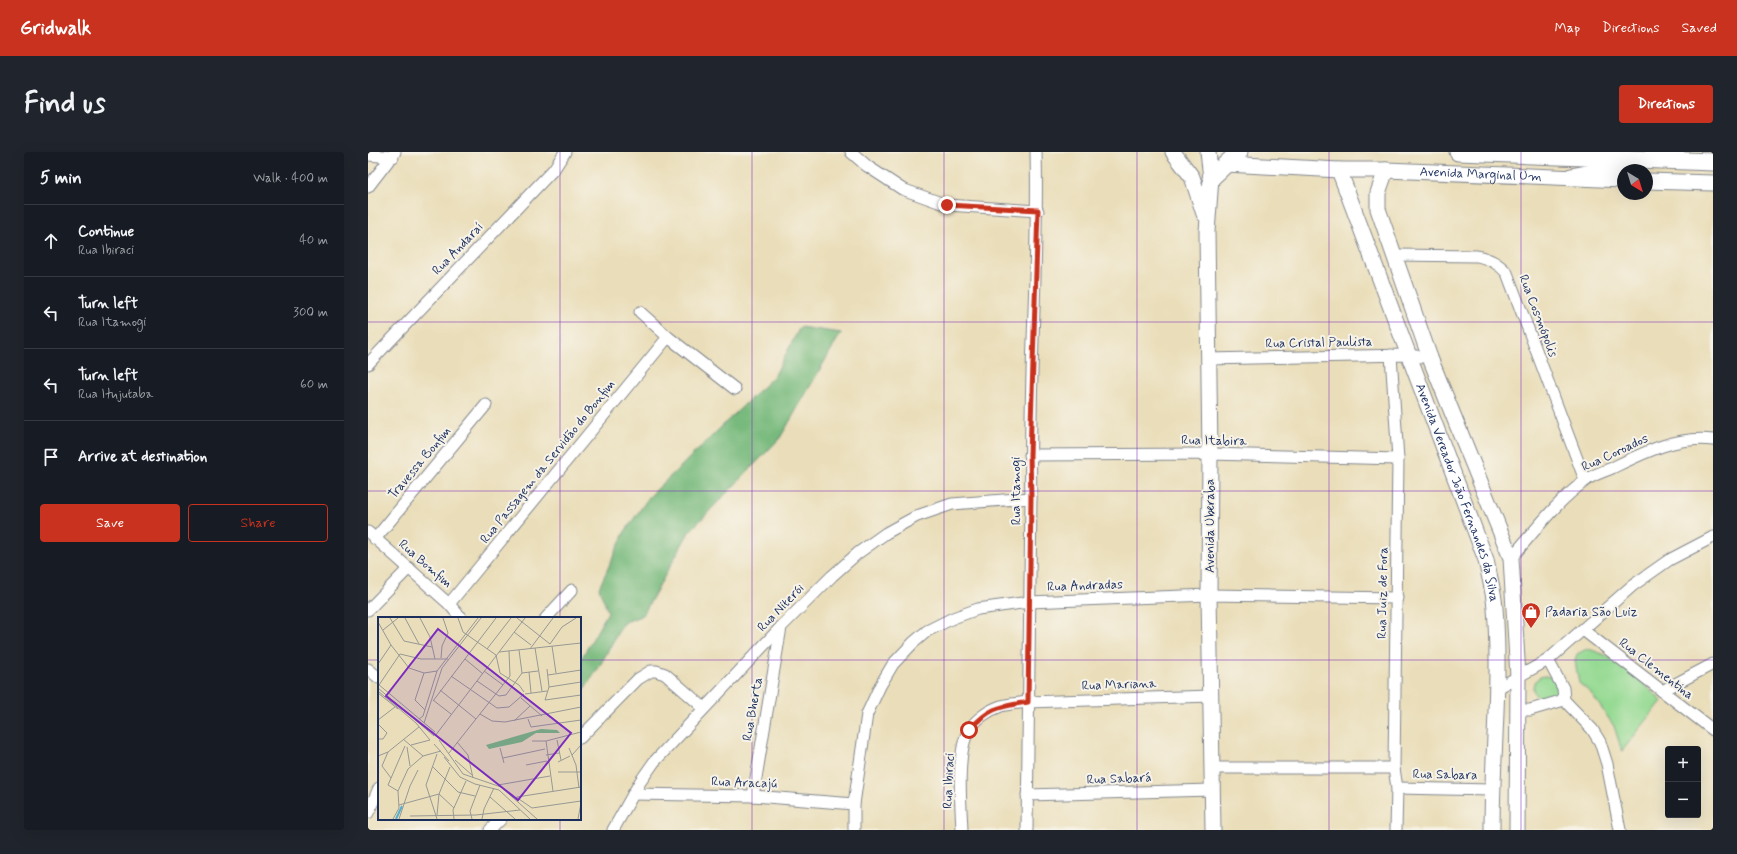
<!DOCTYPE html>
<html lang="en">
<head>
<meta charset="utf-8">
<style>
  :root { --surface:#171b24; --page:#20242c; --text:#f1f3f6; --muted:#9ea1a6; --line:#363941; --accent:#c8321e }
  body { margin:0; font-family:Mynerve,sans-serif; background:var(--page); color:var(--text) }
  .controls { position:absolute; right:12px; bottom:12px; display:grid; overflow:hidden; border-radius:4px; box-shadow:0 4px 16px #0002 }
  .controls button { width:36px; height:36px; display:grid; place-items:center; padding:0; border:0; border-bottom:1px solid var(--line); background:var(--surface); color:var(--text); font:20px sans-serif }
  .compass { position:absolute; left:1249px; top:12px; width:36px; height:36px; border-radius:50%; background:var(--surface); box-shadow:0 4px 16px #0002; rotate:142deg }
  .stop { position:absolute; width:12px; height:12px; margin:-9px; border:3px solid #c8321e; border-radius:50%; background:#fff }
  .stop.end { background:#c8321e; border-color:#fff; box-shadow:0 1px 4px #0008 }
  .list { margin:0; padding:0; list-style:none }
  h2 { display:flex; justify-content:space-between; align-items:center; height:52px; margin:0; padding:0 16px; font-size:17px }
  h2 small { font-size:13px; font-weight:400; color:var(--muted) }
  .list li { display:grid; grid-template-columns:26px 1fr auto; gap:12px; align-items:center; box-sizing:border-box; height:72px; padding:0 16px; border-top:1px solid var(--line) }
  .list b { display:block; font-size:15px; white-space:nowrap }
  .list p { margin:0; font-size:13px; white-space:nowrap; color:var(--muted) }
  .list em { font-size:13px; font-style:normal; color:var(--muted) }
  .actions { display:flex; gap:8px; padding:12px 16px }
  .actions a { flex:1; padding:9px 0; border:1px solid var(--accent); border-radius:4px; text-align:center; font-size:14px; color:var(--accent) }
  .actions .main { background:var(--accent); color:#fff }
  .icon { flex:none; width:22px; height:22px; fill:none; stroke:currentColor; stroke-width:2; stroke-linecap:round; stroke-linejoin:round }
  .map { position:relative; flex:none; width:1345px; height:678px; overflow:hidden; border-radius:4px }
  header { display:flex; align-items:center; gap:24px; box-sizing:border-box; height:56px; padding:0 20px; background:var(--accent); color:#fff }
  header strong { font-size:19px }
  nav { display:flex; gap:22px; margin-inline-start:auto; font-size:14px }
  .intro { display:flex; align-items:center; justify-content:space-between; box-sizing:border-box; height:96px; padding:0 24px }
  h1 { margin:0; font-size:28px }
  .button { padding:10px 18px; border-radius:4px; background:var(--accent); color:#fff; font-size:14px; font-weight:700 }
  main { display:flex; gap:24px; padding:0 24px }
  aside { flex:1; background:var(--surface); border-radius:4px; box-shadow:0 4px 16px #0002 }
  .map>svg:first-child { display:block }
</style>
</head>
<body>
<header>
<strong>Gridwalk</strong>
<nav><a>Map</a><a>Directions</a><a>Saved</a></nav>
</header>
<div class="intro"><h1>Find us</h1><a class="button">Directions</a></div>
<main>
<aside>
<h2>5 min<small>Walk · 400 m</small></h2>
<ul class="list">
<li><svg class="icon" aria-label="ahead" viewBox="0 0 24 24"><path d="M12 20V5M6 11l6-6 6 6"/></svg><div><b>Continue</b><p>Rua Ibiraci</p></div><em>40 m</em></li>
<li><svg class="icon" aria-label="left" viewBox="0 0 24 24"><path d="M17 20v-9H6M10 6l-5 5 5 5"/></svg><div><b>Turn left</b><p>Rua Itamogi</p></div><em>300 m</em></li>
<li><svg class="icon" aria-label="left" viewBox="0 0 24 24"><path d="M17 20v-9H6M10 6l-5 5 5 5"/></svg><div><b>Turn left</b><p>Rua Itujutaba</p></div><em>60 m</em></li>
<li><svg class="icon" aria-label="arrive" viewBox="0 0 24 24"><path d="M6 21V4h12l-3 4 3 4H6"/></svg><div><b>Arrive at destination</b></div></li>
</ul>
<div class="actions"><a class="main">Save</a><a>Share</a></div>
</aside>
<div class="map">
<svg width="1345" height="678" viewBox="0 0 1345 678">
  <rect width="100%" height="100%" fill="#f7f3e8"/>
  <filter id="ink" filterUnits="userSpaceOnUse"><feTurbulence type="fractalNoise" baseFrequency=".025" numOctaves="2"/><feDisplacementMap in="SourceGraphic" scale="8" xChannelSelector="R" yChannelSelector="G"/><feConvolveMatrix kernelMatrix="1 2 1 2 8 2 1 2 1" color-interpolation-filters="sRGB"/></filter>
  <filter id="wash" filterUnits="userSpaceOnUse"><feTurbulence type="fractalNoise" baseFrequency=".012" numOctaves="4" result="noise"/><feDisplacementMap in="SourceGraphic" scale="16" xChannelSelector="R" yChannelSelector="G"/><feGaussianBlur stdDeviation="0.9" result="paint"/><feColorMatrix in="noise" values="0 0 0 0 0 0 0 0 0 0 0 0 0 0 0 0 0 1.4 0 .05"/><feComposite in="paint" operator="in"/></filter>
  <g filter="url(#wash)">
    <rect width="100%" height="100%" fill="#eadeba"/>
    <g fill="#95da93" stroke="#588478">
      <path d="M1219,497c30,6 53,32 75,52l-40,50 -8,-25 -23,-33 -12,-10 -4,-22 2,-7z"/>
      <circle cx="1177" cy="536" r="12"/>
    </g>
    <polygon fill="#78ba7d" stroke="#4a746e" points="432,175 473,181 412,286 321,380 275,463 255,471 230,517 212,543 212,509 240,460 231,436 256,381 281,345 407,223"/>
  </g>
  <g filter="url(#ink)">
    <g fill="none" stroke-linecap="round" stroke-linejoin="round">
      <g stroke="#82868c" stroke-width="13">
        <g id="street">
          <polyline points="483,0 499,14 534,37 579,53 670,59"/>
          <polyline points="0,3 25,5"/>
          <polyline points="0,35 27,0"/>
          <path d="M1025,103l84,1c13,3 21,7 30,17l78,207"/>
          <polyline points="272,160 300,185 367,237"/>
          <polyline points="1023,203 1030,307 1026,616 1029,636 1028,678"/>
          <polyline points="840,207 1040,203 1062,206"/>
          <polyline points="0,212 186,17 197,0"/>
          <polyline points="662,303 842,302 1030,307"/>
          <polyline points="0,380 81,452 93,466"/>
          <polyline points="7,387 118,253"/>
          <path d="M1143,406c23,-26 45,-56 74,-77 7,-6 18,-9 27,-13 31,-15 66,-33 101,-28"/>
          <polyline points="81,452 300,185"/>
          <polyline points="0,458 41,416"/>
          <polyline points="178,466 204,438"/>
          <polyline points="1215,478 1345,578"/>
          <polyline points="1180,508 1195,536 1196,548 1224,577 1232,590 1239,612 1252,678"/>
          <polyline points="0,517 11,526"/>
          <polyline points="1128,537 1180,508 1264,434 1301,408 1345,385"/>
          <polyline points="1294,539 1345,512"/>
          <polyline points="1150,558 1162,558 1196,548"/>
          <polyline points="212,586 270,527 283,519 288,519 297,522 336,556"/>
          <polyline points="844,616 1026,616"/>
          <polyline points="1029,636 1124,638"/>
          <polyline points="265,642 385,644 486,652"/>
          <polyline points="659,643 844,638"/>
          <polyline points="385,644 413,475"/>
          <polyline points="0,661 11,636"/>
          <polyline points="122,678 133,667"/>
          <polyline points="245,678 272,630 286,610 413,475 464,424 490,401 518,381 549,364 584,352 663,346"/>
          <polyline points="486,678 486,652 499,562 512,534 525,512 545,491 559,479 585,466 610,457 661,450 841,443 1029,446"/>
          <path d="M594,678c-1,-25 -6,-79 7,-100 7,-11 20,-20 32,-24 8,-2 18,-3 27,-4l183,-6"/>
          <path d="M659,678l4,-332c-3,-115 8,-231 5,-346"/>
        </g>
      </g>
      <g stroke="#82868c" stroke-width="17">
        <g id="secondary">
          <polyline points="805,0 824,25 836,62"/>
          <polyline points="840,0 843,26 839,80 842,302 841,443 845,678"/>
          <path id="s1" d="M858,12l113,6h47l237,10"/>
          <path id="s2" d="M971,18l147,390c3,16 8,32 9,48 6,74 -3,148 -3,222"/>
          <polyline points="1018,18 1010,41 1010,57 1062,206 1143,406 1150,525 1149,678"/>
          <polyline points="1279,29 1345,31"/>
        </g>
      </g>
      <g stroke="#82868c" stroke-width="19">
        <g id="primary">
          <polyline points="1090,0 1345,10"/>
          <polyline points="1203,25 1260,14"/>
          <polyline points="843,26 871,0"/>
        </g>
      </g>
      <use href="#street" stroke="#fff" stroke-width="11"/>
      <use href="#secondary" stroke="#fff" stroke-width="15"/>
      <use href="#primary" stroke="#fff" stroke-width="17"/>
    </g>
  </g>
  <g fill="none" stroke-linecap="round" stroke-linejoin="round" filter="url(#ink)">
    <path stroke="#c8321e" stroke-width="5" d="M579,53l91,5 -8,245 1,43 -3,204c-30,5 -38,5 -59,28"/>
  </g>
  <path fill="none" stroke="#7b2cbf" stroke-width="1" stroke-opacity="0.55" d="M192,0v466M384,0v678M576,0v678M769,0v678M961,0v678M1153,0v678M0,170h1345M0,339h1345M0,508h11M212,508h1133M192,667v11"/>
  <defs>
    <g id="shop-pin" transform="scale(1)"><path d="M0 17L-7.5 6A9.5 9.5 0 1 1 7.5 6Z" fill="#c8321e" stroke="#f7f3e8"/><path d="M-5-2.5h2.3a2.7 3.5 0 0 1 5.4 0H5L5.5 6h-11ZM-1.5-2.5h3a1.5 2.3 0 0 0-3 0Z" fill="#fff"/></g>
  </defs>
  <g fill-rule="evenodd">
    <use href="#shop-pin" x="1163" y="460"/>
  </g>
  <g text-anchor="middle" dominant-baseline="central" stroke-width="4" stroke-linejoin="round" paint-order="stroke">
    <g font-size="13" fill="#1b2f5e" stroke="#f7f3e8">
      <text stroke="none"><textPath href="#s1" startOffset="255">Avenida Marginal Um</textPath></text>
      <text transform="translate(90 97) rotate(-46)">Rua Andaraí</text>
      <text transform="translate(1170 164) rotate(69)">Rua Cosmópolis</text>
      <text transform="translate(951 191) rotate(-1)">Rua Cristal Paulista</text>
      <text transform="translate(846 289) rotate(1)">Rua Itabira</text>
      <text transform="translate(1247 301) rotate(-25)">Rua Coroados</text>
      <text transform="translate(180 310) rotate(-51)">Rua Passagem da Servidão do Bonfim</text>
      <text transform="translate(52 311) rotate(-50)">Travessa Bonfim</text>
      <text transform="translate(648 339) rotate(-90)">Rua Itamogi</text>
      <text stroke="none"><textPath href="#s2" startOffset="344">Avenida Vereador João Fernandes da Silva</textPath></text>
      <text transform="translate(842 374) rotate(-90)">Avenida Uberaba</text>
      <text transform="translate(57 412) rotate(41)">Rua Bomfim</text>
      <text transform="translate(717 434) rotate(-2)">Rua Andradas</text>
      <text transform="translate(1015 441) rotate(-89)">Rua Juiz de Fora</text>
      <text transform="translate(413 456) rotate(-46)">Rua Niterói</text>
      <text transform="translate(1288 517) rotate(38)">Rua Clementina</text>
      <text transform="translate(751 533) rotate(-2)">Rua Mariana</text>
      <text transform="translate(385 557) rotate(-80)">Rua Bherta</text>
      <text transform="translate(1077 623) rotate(1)">Rua Sabara</text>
      <text transform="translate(751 627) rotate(-2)">Rua Sabará</text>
      <text transform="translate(581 629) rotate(-88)">Rua Ibiraci</text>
      <text transform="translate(376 631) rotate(2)">Rua Aracajú</text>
    </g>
    <g font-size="13" fill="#1b2f5e" stroke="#f7f3e8" text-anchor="start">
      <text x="1177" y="460">Padaria São Luiz</text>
    </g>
  </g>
  <g transform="translate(10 465)">
    <rect width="203" height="203" fill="#eadeba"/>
    <path d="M163,112l16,1 3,3h-24l-14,9 -33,7 -3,-4z" fill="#78ba7d"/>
    <path fill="none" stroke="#52afd0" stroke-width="2" d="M18,202l6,-13"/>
    <path fill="none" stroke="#979895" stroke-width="1" d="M12,1l14,23 28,6M27,1l14,26M42,1l10,19 5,22M80,1l5,14M139,1l33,26M0,5l13,23 18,23 15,5 13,-2M5,13l15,-12M85,15l33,23 4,18 19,12 5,7M136,15l17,13M172,27l12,-17 14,-9M174,29l4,27M157,31l7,43M109,32l24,-31M152,32l23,-31M121,35l82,-9M63,41l1,-12 6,-13 -5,-15M87,42l18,15M0,47l13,-19M169,52l2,18 -4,13 36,-5M106,54l19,14M151,55l2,21M46,56l-9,27 10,10M144,56l16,-2M170,58l33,-5M73,59l46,32 12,-1 15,-13M99,64l22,15 7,-1 16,-22 -3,-23M0,67l57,48M1,68l21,-31 21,5h27M171,70l32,-5M0,71l56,48M62,73l36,29M0,74l38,32 14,17M0,76l20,16M147,77l22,-3M143,81l21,18M55,83l18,14M55,84l63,-83M102,97l12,7 13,1 76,-15M41,102l4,-3 14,-45 41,-53M150,102l3,8 50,-7M0,103l17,-13M136,104l16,-15M46,106l18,-55 39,-50M0,107l9,9 -4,6h-5M57,119l90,-118M25,122l20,17M61,123l24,34 38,13 36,32M179,123l4,20M154,124h14M79,125l11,13 5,23M56,127l15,17M33,128l19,-5M29,130l3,19M122,131l4,15M191,131l7,17 3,23M10,135l-6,14 9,12M71,136l61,-77 -1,-25M59,137l-11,31 11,34M168,138l13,-2M194,138l9,-10M0,139l10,-4 31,-25M66,140l16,20 15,7 24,6 31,29M125,141l42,-9M77,143l17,15M180,145l12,-6M148,148l21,-4M55,150l25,25 17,4M180,155h23M120,168l52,-9M20,174l-10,-6 17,-39M175,174l-7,-50 35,-9M112,180l25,22M138,180l16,11 49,-7M139,180l64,-10M21,188l40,-11 15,14M59,198l2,-21 11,-27M32,199l66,-1 44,-5M15,202l6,-11 -1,-17 10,-22 15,-13 18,-5M21,202l11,-33 8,-16M76,202l-1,-9 13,-29M94,202l-2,-8 10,-26M104,202l2,-10 10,-21M200,202l3,-16"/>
    <path fill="#7b2cbf" fill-opacity="0.15" stroke="#7b2cbf" stroke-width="2" d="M60,12l133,104 -53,67 -132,-104z"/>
    <rect width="203" height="203" fill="none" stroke="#1b2f5e" stroke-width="2"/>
  </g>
</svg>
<div class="controls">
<button>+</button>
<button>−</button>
</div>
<svg class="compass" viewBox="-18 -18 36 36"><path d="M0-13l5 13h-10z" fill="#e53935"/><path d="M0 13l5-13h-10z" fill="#9ea1a6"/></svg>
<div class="stop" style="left:601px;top:578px"></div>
<div class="stop end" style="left:579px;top:53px"></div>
</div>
</main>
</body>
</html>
